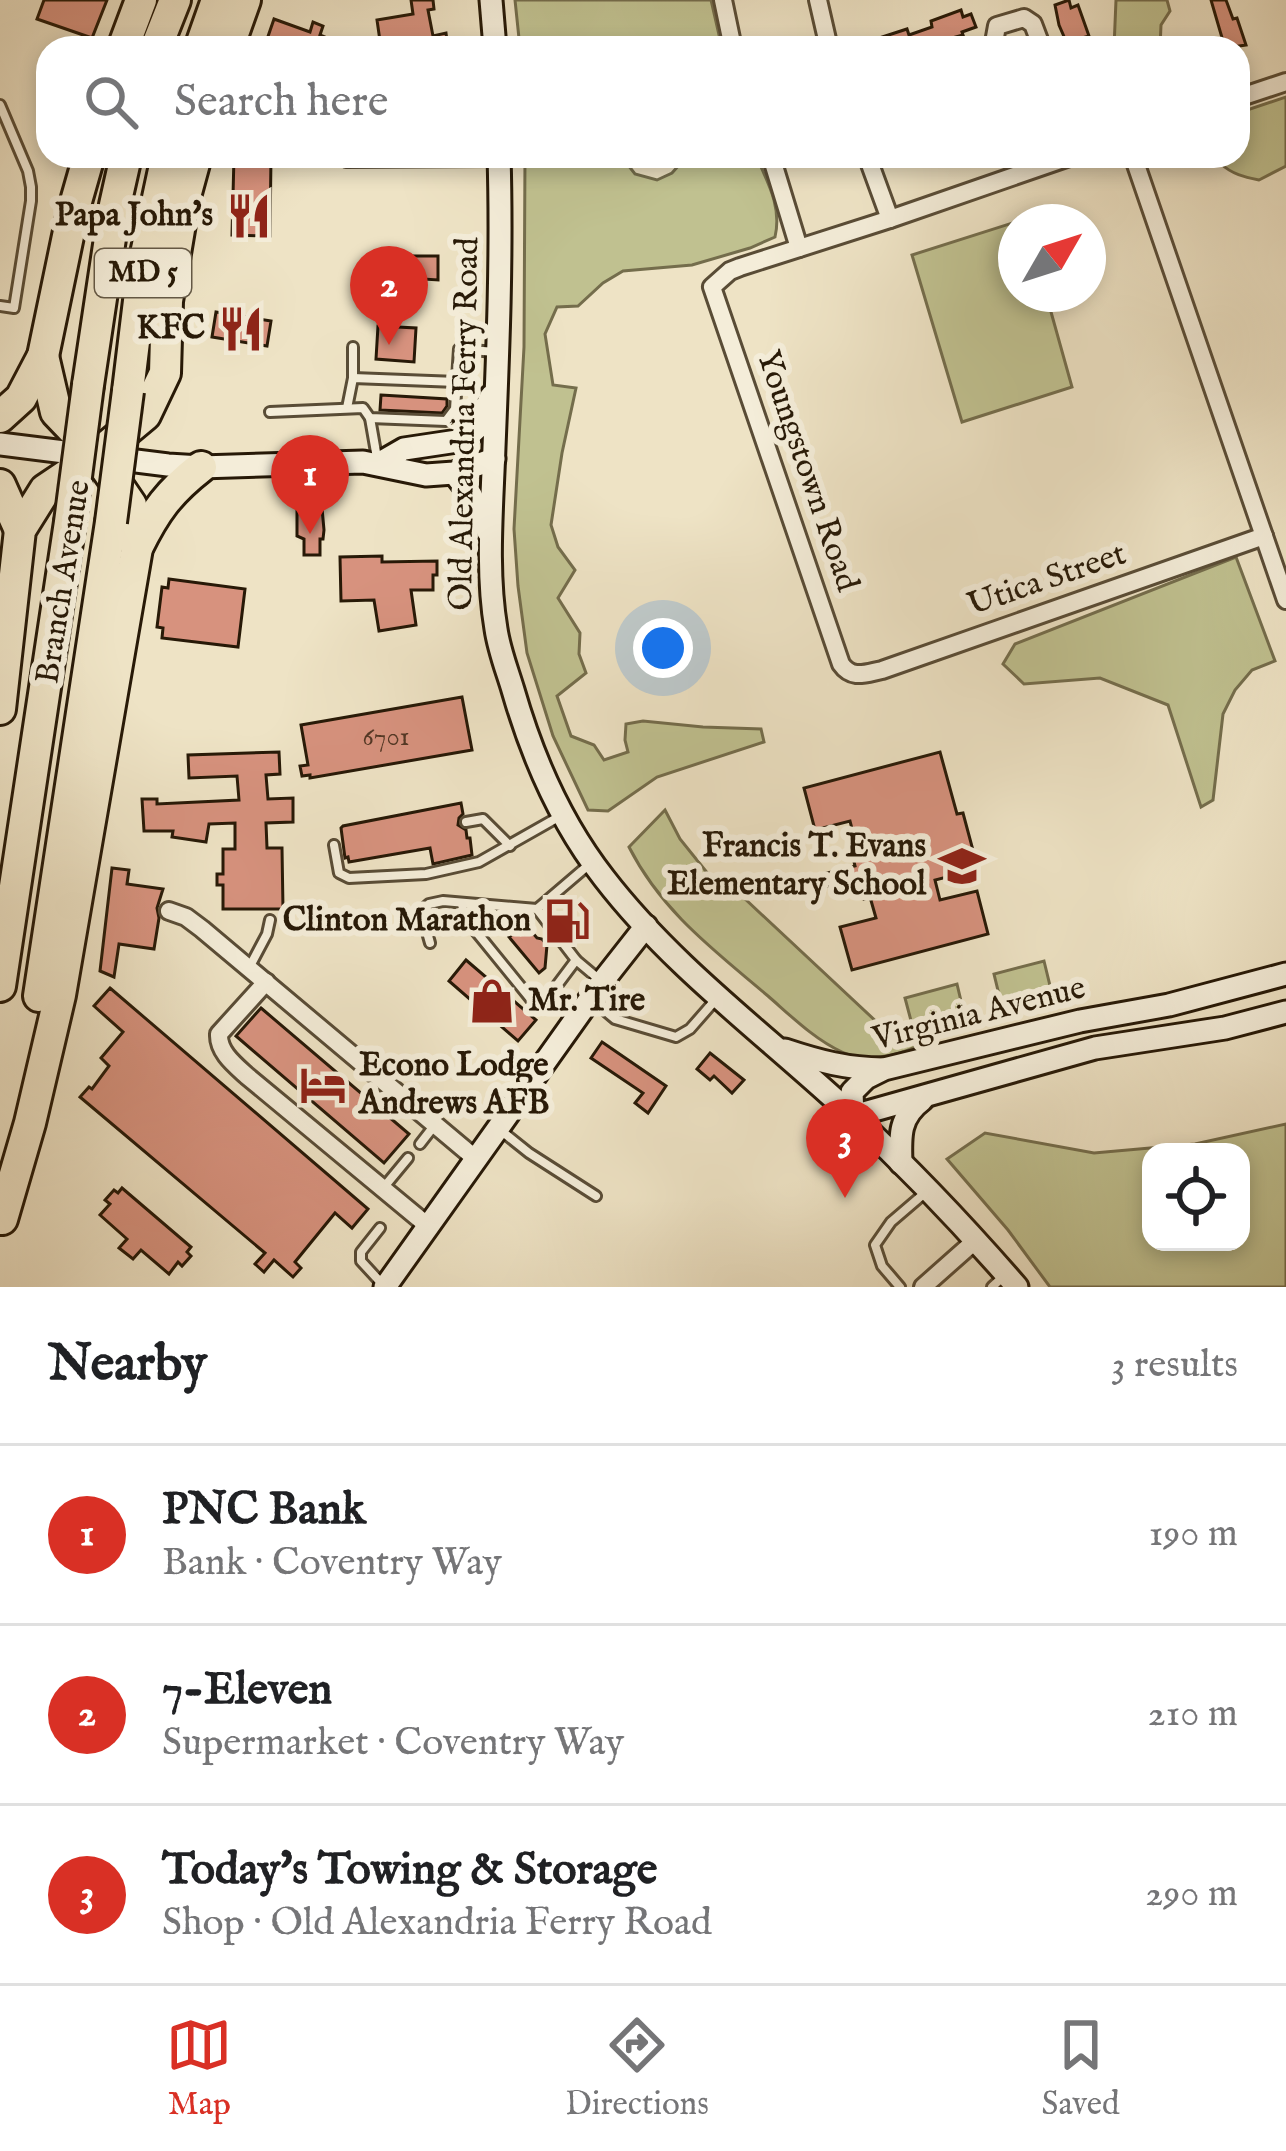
<!DOCTYPE html>
<html lang="en">
<head>
<meta charset="utf-8">
<style>
  :root { --surface:#fff; --page:#f6f6f6; --text:#202124; --muted:#757577; --line:#e0e0e0; --accent:#d93025 }
  body { margin:0; font-family:"IM FELL English",serif; background:var(--page); color:var(--text) }
  .controls { position:absolute; right:36px; bottom:36px; display:grid; overflow:hidden; border-radius:24px; box-shadow:0 6px 18px #0003 }
  .controls button { width:108px; height:108px; display:grid; place-items:center; padding:0; border:0; border-bottom:3px solid var(--line); background:var(--surface); color:var(--text); font:60px sans-serif }
  .compass { position:absolute; left:998px; top:204px; width:108px; height:108px; border-radius:50%; background:var(--surface); box-shadow:0 6px 18px #0003; rotate:51deg }
  .you { position:absolute; left:663px; top:648px; width:42px; height:42px; margin:-30px; border:9px solid #fff; border-radius:50%; background:#1a73e8; box-shadow:0 0 0 18px #1a73e833 }
  .badge { display:grid; place-items:center; width:78px; height:78px; border-radius:50%; background:var(--accent); color:#fff; font-size:39px; font-weight:700 }
  .pin { position:absolute; translate:-50% -99px; filter:drop-shadow(0 3px 6px #0008) }
  .pin::after { content:''; position:absolute; top:63px; width:42px; height:36px; background:inherit; clip-path:polygon(0 0,100% 0,50% 100%) }
  .list { margin:0; padding:0; list-style:none }
  h2 { display:flex; justify-content:space-between; align-items:center; height:156px; margin:0; padding:0 48px; font-size:51px }
  h2 small { font-size:39px; font-weight:400; color:var(--muted) }
  .list li { display:grid; grid-template-columns:78px 1fr auto; gap:36px; align-items:center; box-sizing:border-box; height:180px; padding:0 48px; border-top:3px solid var(--line) }
  .list b { display:block; font-size:45px; white-space:nowrap }
  .list p { margin:0; font-size:39px; white-space:nowrap; color:var(--muted) }
  .list em { font-size:39px; font-style:normal; color:var(--muted) }
  .icon { flex:none; width:66px; height:66px; fill:none; stroke:currentColor; stroke-width:2; stroke-linecap:round; stroke-linejoin:round }
  .map { position:relative; flex:none; width:1286px; height:1287px; overflow:hidden }
  .search { position:absolute; background:var(--surface); box-shadow:0 6px 18px #0003; left:36px; right:36px; top:36px; height:132px; display:flex; align-items:center; gap:30px; box-sizing:border-box; padding:0 42px; border-radius:36px; color:var(--muted); font-size:45px }
  .sheet { height:696px; background:var(--surface) }
  nav { display:flex; justify-content:space-around; align-items:center; box-sizing:border-box; height:168px; border-top:3px solid var(--line); background:var(--surface); font-size:33px; color:var(--muted) }
  nav a { display:grid; justify-items:center; gap:6px }
  nav .on { color:var(--accent) }
  .map>svg:first-child { display:block }
</style>
</head>
<body>
<div class="map">
<svg width="1286" height="1287" viewBox="0 0 1286 1287">
  <rect width="100%" height="100%" fill="#eee3c5"/>
  <filter id="stains"><feTurbulence type="fractalNoise" baseFrequency=".00167" numOctaves="4"/><feColorMatrix values="0 0 0 0 .2 0 0 0 0 .09 0 0 0 0 .02 0 0 0 .5 -.17"/></filter>
  <radialGradient id="worn" r=".72"><stop offset=".6" stop-color="#630" stop-opacity="0"/><stop offset="1" stop-color="#630" stop-opacity=".3"/></radialGradient>
  <g fill="#c0c190" stroke="#746d4c" stroke-width="3" fill-rule="evenodd">
    <polygon points="515,0 711,0 722,48 520,48"/>
    <polygon points="1116,0 1167,0 1170,11 1161,25 1160,48 1114,48"/>
    <path d="M1286,97v69l-27,14c-15,-3 -27,-6 -38,-16l5,-5 -1,-3h13v-43z"/>
    <path d="M525,156h96l14,18 22,6 15,-7 15,-17h69c12,27 26,51 19,81l-25,11 -58,17 -69,6 -20,12 -25,23 -21,1 -12,27 8,51 23,3 -14,65 -11,72 7,22 17,23 -17,28 22,35 -1,21 7,19 -29,23 14,40 23,9 10,15 24,-8 -3,-12 1,-16 17,-3 60,6 58,2 3,13 -107,35 -49,34 -20,-1 -35,-74 -26,-83 -9,-67 -4,-57 10,-182z"/>
    <polygon points="1025,219 1026,222 1016,222 1016,294 1046,294 1072,387 962,422 912,255"/>
    <polygon points="1236,557 1275,661 1252,670 1235,690 1223,714 1213,800 1201,807 1168,705 1100,678 1024,684 1003,664 1015,644"/>
    <path d="M665,810l15,29 37,46 27,13 137,128 31,15 3,6c-21,10 -51,15 -73,5 -28,-13 -51,-36 -74,-56 -54,-46 -106,-84 -139,-149z"/>
    <polygon points="1044,961 1052,994 1002,1007 994,974"/>
    <polygon points="957,984 965,1018 914,1032 905,998"/>
    <path d="M1286,1124v163h-236l-42,-57 -61,-71 38,-26 109,20 101,-9zM1151,1152h90v90h-90z"/>
  </g>
  <g fill="#d7927e" stroke="#271907" stroke-width="3">
    <polygon points="44,0 107,0 92,38 37,19"/>
    <polygon points="411,0 433,0 434,9 428,10 433,36 446,33 448,48 381,48 377,20 413,14"/>
    <polygon points="1069,0 1071,8 1078,5 1089,36 1082,38 1085,48 1069,48 1059,25 1055,5"/>
    <polygon points="1211,0 1226,0 1233,19 1237,18 1246,45 1225,48"/>
    <polygon points="961,10 963,17 971,14 976,27 962,32 963,35 916,48 879,48 876,39 907,29 909,35 932,27 931,21"/>
    <polygon points="274,19 310,32 313,22 323,26 320,35 325,37 321,48 264,48"/>
    <polygon points="234,156 271,156 270,236 232,235"/>
    <polygon points="368,256 438,256 438,280 424,279 423,287 368,285"/>
    <polygon points="216,312 271,321 267,346 212,337"/>
    <polygon points="378,326 416,328 414,362 376,359"/>
    <polygon points="381,395 447,399 447,406 442,413 380,410"/>
    <polygon points="301,508 322,508 324,530 323,539 320,539 320,555 304,555 304,539 297,536 297,511 301,511"/>
    <polygon points="382,556 382,562 437,561 437,575 433,575 433,590 411,590 416,625 379,631 374,600 341,601 340,557"/>
    <polygon points="169,579 245,589 238,647 162,638 163,628 157,627 162,587 168,588"/>
    <polygon points="462,697 472,750 310,778 310,775 302,776 300,766 308,765 301,725"/>
    <polygon points="279,752 280,774 266,775 268,799 293,798 293,822 266,823 267,848 282,848 283,909 223,909 223,885 217,885 217,874 223,874 223,849 235,849 235,823 209,824 206,842 172,837 173,831 144,831 142,799 157,799 157,804 239,800 237,776 189,778 188,755"/>
    <polygon points="940,752 957,814 963,813 978,869 935,880 940,900 977,891 988,934 852,970 840,927 876,918 870,897 864,899 858,878 826,887 823,874 855,866 850,845 856,844 850,821 815,830 804,788"/>
    <polygon points="461,803 463,814 459,818 458,825 466,830 467,838 470,838 472,855 433,864 430,848 349,862 348,857 345,858 341,828 343,826"/>
    <polygon points="112,868 129,870 127,884 163,889 157,908 159,918 154,949 119,944 114,977 100,971"/>
    <polygon points="525,924 537,938 542,939 547,945 545,968 539,973 509,937"/>
    <polygon points="466,960 536,1020 518,1041 449,981"/>
    <polygon points="110,988 368,1209 352,1228 335,1213 295,1262 301,1268 293,1277 274,1260 264,1272 255,1264 265,1253 80,1097 89,1087 92,1089 109,1066 101,1058 123,1032 94,1006"/>
    <polygon points="261,1008 409,1134 384,1163 236,1036"/>
    <polygon points="602,1042 666,1086 648,1113 635,1103 643,1093 591,1058"/>
    <polygon points="710,1053 744,1080 732,1093 714,1076 710,1080 697,1069"/>
    <polygon points="122,1188 191,1247 187,1252 191,1256 182,1266 178,1262 169,1274 141,1250 133,1259 119,1248 127,1239 100,1215 110,1204 105,1200 114,1190 118,1193"/>
  </g>
  <g fill="none" stroke-linecap="round" stroke-linejoin="round">
    <g stroke="#594c36" stroke-width="14">
      <g id="lane">
        <polyline points="0,105 28,171 31,187 31,201 14,308 0,306"/>
        <polyline points="346,162 494,161"/>
        <polyline points="353,378 353,347"/>
        <polyline points="347,408 353,378 457,382"/>
        <polyline points="270,412 363,408 370,418 446,421 455,409 459,349 495,352"/>
        <polyline points="370,418 377,458"/>
        <polyline points="466,822 483,819 510,846"/>
        <polyline points="334,845 339,873 349,878 426,874 479,862 562,815"/>
        <polyline points="462,904 465,918 534,1003 541,1004 546,1000 576,960 601,981"/>
        <polyline points="430,943 421,911 429,904 443,901 537,909"/>
        <polyline points="576,960 537,909 592,862"/>
        <polyline points="249,968 267,934 270,920"/>
        <polyline points="591,999 615,1019 676,1037 690,1029 718,997"/>
        <polyline points="499,1129 529,1153 596,1196"/>
        <polyline points="420,1144 434,1126"/>
        <polyline points="384,1187 408,1158"/>
        <polyline points="380,1228 361,1252 361,1261 384,1286"/>
        <polyline points="900,1287 882,1266 875,1245 891,1222 926,1192"/>
        <polyline points="992,1287 1005,1275"/>
      </g>
    </g>
    <g stroke="#594c36" stroke-width="22">
      <g id="street">
        <polyline points="723,0 733,48"/>
        <polyline points="818,0 829,48"/>
        <polyline points="993,48 997,26 1024,18 1033,24 1042,48"/>
        <polyline points="1238,98 1286,82"/>
        <polyline points="771,156 799,248"/>
        <polyline points="867,156 890,219"/>
        <path d="M1072,156l-182,63 -150,48 -10,4 -18,16 129,377c11,16 25,9 41,6l382,-134"/>
        <polyline points="1133,156 1286,600"/>
        <polyline points="169,911 186,917 202,929 476,1159"/>
        <path d="M266,982l-47,52c-1,18 16,31 28,42l181,150"/>
        <polyline points="923,1287 976,1240"/>
      </g>
    </g>
    <g stroke="#271907" stroke-width="27">
      <g id="secondary">
        <polyline points="491,0 495,48"/>
        <path d="M499,156c3,97 -1,194 -5,291 -2,60 -8,123 2,182 3,21 11,41 17,61 19,66 48,133 91,188 70,91 166,160 249,238 58,54 112,111 164,171"/>
        <polyline points="0,444 168,465 201,467 363,462 426,475 454,473 494,459"/>
        <polyline points="378,464 404,449 464,440 477,428 491,396"/>
        <polyline points="454,473 471,495 488,532"/>
        <polyline points="1286,974 1169,1005 1080,1021 884,1069 866,1078 852,1092 853,1116 1095,1048 1225,1028 1286,1012"/>
        <path d="M785,1050c33,11 63,19 98,19"/>
        <path d="M901,1163c-1,-27 -2,-46 21,-63"/>
        <polyline points="385,1287 602,982 646,926"/>
      </g>
    </g>
    <g stroke="#271907" stroke-width="36">
      <g id="highway">
        <polyline points="123,48 141,0"/>
        <polyline points="156,48 175,0"/>
        <polyline points="200,48 217,0"/>
        <polyline points="228,48 245,0"/>
        <polyline points="43,356 56,412 97,455 131,505 137,548"/>
        <polyline points="88,385 115,205 126,156"/>
        <polyline points="128,391 143,268 167,156"/>
        <polyline points="0,417 21,398 43,356 73,212 89,156"/>
        <polyline points="0,485 20,530"/>
        <polyline points="0,709 20,530 45,490 97,455 145,415 165,373 167,301 184,200 196,156"/>
        <polyline points="0,986 70,522"/>
        <polyline points="39,996 111,522"/>
        <path d="M2,1219l28,-96 30,-128 77,-447c18,-37 32,-56 64,-81"/>
      </g>
    </g>
    <use href="#lane" stroke="#f4edd9" stroke-width="8"/>
    <use href="#street" stroke="#f4edd9" stroke-width="16"/>
    <use href="#secondary" stroke="#f4edd9" stroke-width="21"/>
    <use href="#highway" stroke="#eee3c5" stroke-width="30"/>
    <g stroke="#271907" stroke-width="36" stroke-linecap="butt">
      <g id="highway-bridge">
        <polyline points="70,522 88,385"/>
        <polyline points="111,522 128,391"/>
      </g>
    </g>
    <use href="#highway-bridge" stroke="#eee3c5" stroke-width="30"/>
  </g>
  <defs>
    <g id="restaurant-bare" transform="scale(3.6)"><path d="M-5-6h1v4h1v-4h1v4h1v-4h1v5L-1.5 .5V6h-2V.5L-5-1ZM5-6V6H3V1.5H1.5Q1.5-4 5-6Z" fill="#8f2418" stroke="#f4edd9" stroke-width="2.5" paint-order="stroke"/></g>
    <g id="school-bare" transform="scale(3.6)"><path d="M0-5L7-2L0 1L-7-2ZM-4 1L0 2.5L4 1V4Q0 6-4 4Z" fill="#8f2418" stroke="#f4edd9" stroke-width="2.5" paint-order="stroke"/></g>
    <g id="fuel-bare" transform="scale(3.6)"><path d="M-5.5-6h7V0h2V4h1.3V-2.5L3-4.5l.8-.8L6-3V5H2.5V1h-1V6h-7ZM-4.2-4.7v3.2H.2V-4.7Z" fill="#8f2418" stroke="#f4edd9" stroke-width="2.5" paint-order="stroke"/></g>
    <g id="shop-bare" transform="scale(3.6)"><path d="M-5-2.5h2.3a2.7 3.5 0 0 1 5.4 0H5L5.5 6h-11ZM-1.5-2.5h3a1.5 2.3 0 0 0-3 0Z" fill="#8f2418" stroke="#f4edd9" stroke-width="2.5" paint-order="stroke"/></g>
    <g id="hotel-bare" transform="scale(3.6)"><path d="M-6-4.5h1.5V1H6V5H4.5V3h-9V5H-6ZM-4 0a1.8 1.8 0 1 1 3.6 0ZM.5 0V-2.5h3Q6-2.5 6 0Z" fill="#8f2418" stroke="#f4edd9" stroke-width="2.5" paint-order="stroke"/></g>
  </defs>
  <g fill-rule="evenodd">
    <use href="#restaurant-bare" x="249" y="216"/>
    <use href="#restaurant-bare" x="241" y="329"/>
    <use href="#school-bare" x="962" y="866"/>
    <use href="#fuel-bare" x="567" y="921"/>
    <use href="#shop-bare" x="492" y="1001"/>
    <use href="#hotel-bare" x="323" y="1085"/>
  </g>
  <g text-anchor="middle" dominant-baseline="central" stroke-width="12" stroke-linejoin="round" paint-order="stroke">
    <g font-size="27" fill="#533725">
      <text x="386" y="738">6701</text>
    </g>
    <rect fill="#f4edd9" stroke="#645946" stroke-width="3" x="95" y="249" width="96" height="48" rx="9"/>
    <g font-size="30" font-weight="bold" fill="#271907">
      <text x="143" y="273">MD 5</text>
    </g>
    <g font-size="33" font-weight="bold" fill="#271907" stroke="#f4edd9" text-anchor="end">
      <text x="213" y="216">Papa John's</text>
      <text x="205" y="329">KFC</text>
      <text x="926" y="847">Francis T. Evans<tspan x="926" dy="38">Elementary School</tspan></text>
      <text x="531" y="921">Clinton Marathon</text>
      <text x="528" y="1001" text-anchor="start">Mr. Tire</text>
      <text x="359" y="1066" text-anchor="start">Econo Lodge<tspan x="359" dy="38">Andrews AFB</tspan></text>
    </g>
    <g font-size="33" fill="#271907" stroke="#f4edd9">
      <text transform="translate(465 424) rotate(-89)">Old Alexandria Ferry Road</text>
      <text transform="translate(807 471) rotate(71)">Youngstown Road</text>
      <text transform="translate(1047 580) rotate(-19)">Utica Street</text>
      <text transform="translate(64 582) rotate(-81)">Branch Avenue</text>
      <text transform="translate(979 1014) rotate(-14)">Virginia Avenue</text>
    </g>
  </g>
  <rect width="100%" height="100%" filter="url(#stains)"/>
  <rect width="100%" height="100%" fill="url(#worn)"/>
</svg>
<div class="controls">
<button><svg class="icon" aria-label="locate" viewBox="0 0 24 24"><circle cx="12" cy="12" r="6"/><path d="M12 2v4M12 18v4M2 12h4M18 12h4"/></svg></button>
</div>
<svg class="compass" viewBox="-18 -18 36 36"><path d="M0-13l5 13h-10z" fill="#e53935"/><path d="M0 13l5-13h-10z" fill="#757577"/></svg>
<div class="you"></div>
<div class="pin badge" style="left:310px;top:534px">1</div>
<div class="pin badge" style="left:389px;top:345px">2</div>
<div class="pin badge" style="left:845px;top:1198px">3</div>
<div class="search"><svg class="icon" aria-label="search" viewBox="0 0 24 24"><circle cx="10" cy="10" r="6"/><path d="M15 15l6 6"/></svg>Search here</div>
</div>
<section class="sheet">
<h2>Nearby<small>3 results</small></h2>
<ul class="list">
<li><span class="badge">1</span><div><b>PNC Bank</b><p>Bank · Coventry Way</p></div><em>190 m</em></li>
<li><span class="badge">2</span><div><b>7-Eleven</b><p>Supermarket · Coventry Way</p></div><em>210 m</em></li>
<li><span class="badge">3</span><div><b>Today's Towing &amp; Storage</b><p>Shop · Old Alexandria Ferry Road</p></div><em>290 m</em></li>
</ul>
</section>
<nav>
<a class="on"><svg class="icon" aria-label="map" viewBox="0 0 24 24"><path d="M3 6l6-2 6 2 6-2v14l-6 2-6-2-6 2zM9 4v14M15 6v14"/></svg>Map</a>
<a><svg class="icon" aria-label="directions" viewBox="0 0 24 24"><path d="M12 3l9 9-9 9-9-9zM9 14v-3h6M13 9l2 2-2 2"/></svg>Directions</a>
<a><svg class="icon" aria-label="saved" viewBox="0 0 24 24"><path d="M7 4h10v16l-5-4-5 4z"/></svg>Saved</a>
</nav>
</body>
</html>
